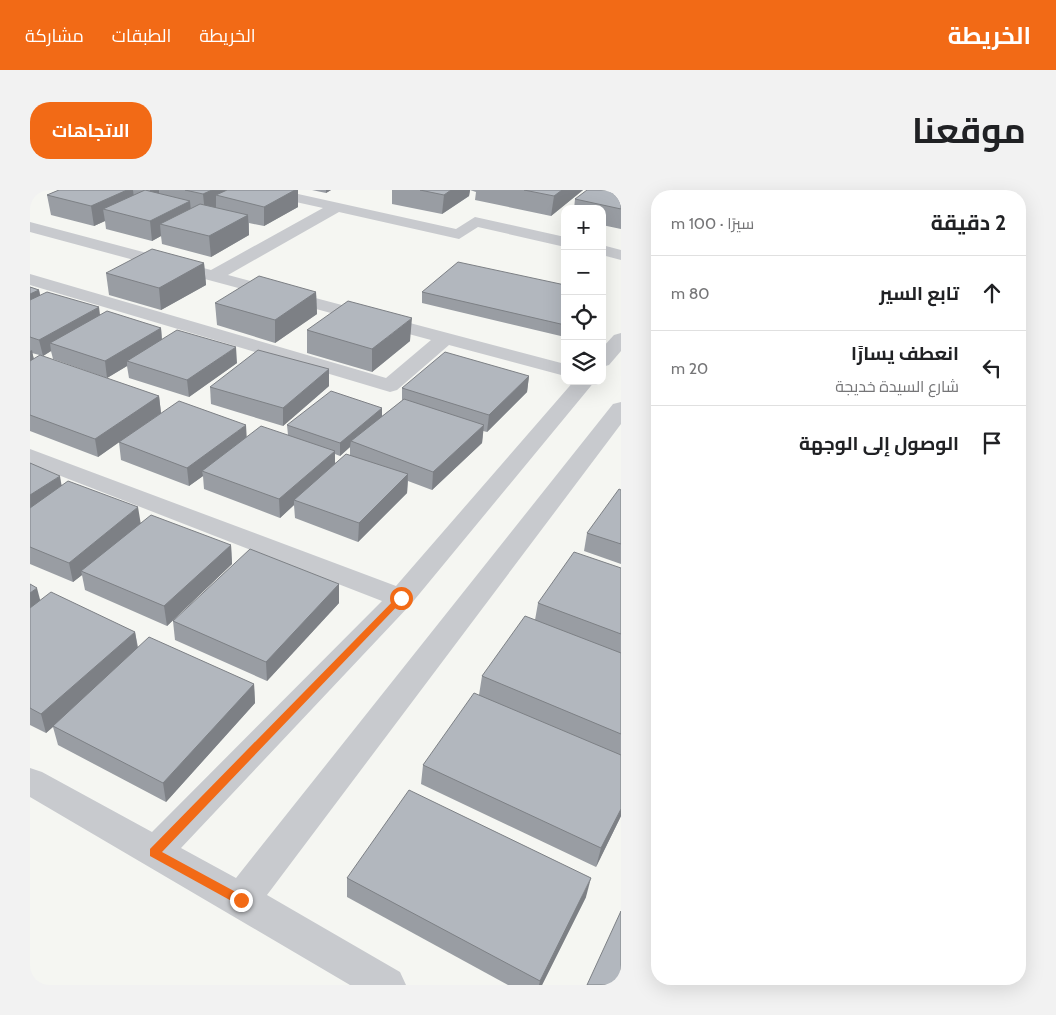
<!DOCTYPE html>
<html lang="ar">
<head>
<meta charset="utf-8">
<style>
  :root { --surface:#fff; --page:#f2f2f2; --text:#202124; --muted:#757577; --line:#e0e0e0; --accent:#f26a16 }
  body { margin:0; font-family:Cabin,Cairo,sans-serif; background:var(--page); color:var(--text); direction:rtl }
  .controls { position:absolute; right:15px; top:15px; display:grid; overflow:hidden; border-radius:10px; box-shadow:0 5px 20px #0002 }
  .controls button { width:45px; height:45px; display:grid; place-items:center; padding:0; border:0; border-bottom:1px solid var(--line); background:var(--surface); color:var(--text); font:25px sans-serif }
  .stop { position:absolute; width:15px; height:15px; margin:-11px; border:4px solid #f26a16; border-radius:50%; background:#fff }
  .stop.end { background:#f26a16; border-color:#fff; box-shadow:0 1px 5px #0008 }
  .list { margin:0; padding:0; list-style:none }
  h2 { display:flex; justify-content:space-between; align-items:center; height:65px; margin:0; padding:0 20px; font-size:21px }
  h2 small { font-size:16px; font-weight:400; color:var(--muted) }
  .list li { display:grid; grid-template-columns:32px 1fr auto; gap:15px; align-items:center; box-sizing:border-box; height:75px; padding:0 20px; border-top:1px solid var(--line) }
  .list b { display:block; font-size:19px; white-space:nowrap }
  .list p { margin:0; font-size:16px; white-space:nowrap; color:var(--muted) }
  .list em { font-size:16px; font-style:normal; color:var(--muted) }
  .icon { flex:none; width:28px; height:28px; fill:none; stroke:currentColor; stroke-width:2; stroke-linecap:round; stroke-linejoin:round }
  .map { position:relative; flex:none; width:591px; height:795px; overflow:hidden; direction:ltr; border-radius:20px }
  header { display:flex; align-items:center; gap:30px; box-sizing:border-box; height:70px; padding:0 25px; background:var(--accent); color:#fff }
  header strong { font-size:24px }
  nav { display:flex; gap:28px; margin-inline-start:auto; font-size:18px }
  .intro { display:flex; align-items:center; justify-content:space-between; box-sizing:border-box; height:120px; padding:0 30px }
  h1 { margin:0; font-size:35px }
  .button { padding:12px 22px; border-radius:20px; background:var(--accent); color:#fff; font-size:18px; font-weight:700 }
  main { display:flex; gap:30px; padding:0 30px }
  aside { flex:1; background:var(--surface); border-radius:20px; box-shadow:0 5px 20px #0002 }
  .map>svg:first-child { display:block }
</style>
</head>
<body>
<header>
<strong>الخريطة</strong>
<nav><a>الخريطة</a><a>الطبقات</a><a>مشاركة</a></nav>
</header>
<div class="intro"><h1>موقعنا</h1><a class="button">الاتجاهات</a></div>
<main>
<aside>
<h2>2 دقيقة<small>سيرًا · 100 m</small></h2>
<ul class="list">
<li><svg class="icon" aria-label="ahead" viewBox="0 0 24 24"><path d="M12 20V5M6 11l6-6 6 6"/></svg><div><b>تابع السير</b></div><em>80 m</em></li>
<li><svg class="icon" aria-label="left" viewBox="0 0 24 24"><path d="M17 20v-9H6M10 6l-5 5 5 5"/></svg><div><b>انعطف يسارًا</b><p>شارع السيدة خديجة</p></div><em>20 m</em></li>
<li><svg class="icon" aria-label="arrive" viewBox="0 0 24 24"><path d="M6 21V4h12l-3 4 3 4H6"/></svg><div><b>الوصول إلى الوجهة</b></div></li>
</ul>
</aside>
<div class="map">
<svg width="591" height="795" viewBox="0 0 591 795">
  <rect width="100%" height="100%" fill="#f5f6f2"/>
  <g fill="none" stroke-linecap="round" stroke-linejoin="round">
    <g fill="#c8cace" fill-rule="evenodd">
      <polygon points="223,0 250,0 426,39 445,27 535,47 535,57 448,37 429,49 309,22 198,85 535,174 535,186 419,155 367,200 360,202 0,95 0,84 356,188 401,150 0,42 0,32 181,80 293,18 225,3"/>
      <polygon points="572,55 591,60 591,70 572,65"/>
      <polygon points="591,143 591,161 579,175 572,177 572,158 584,145"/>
      <polygon points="544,191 565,191 381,414 151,658 206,688 583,214 591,212 591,234 237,705 370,782 376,795 320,795 0,607 0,578 12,582 122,642 352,411 0,274 0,259 366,396"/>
    </g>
  </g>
  <g fill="#999da3" fill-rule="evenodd">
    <polygon points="29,0 268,0 268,17 234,36 219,33 219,45 181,67 132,54 131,46 122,51 76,39 75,31 64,36 21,25 17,5"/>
    <polygon points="282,0 301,0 296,3"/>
    <polygon points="362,0 553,0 521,26 445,10 446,2 440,0 439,6 412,24 362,14"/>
    <polygon points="591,0 591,39 572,35 572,19 544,19 545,9"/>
    <polygon points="174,73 176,95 131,120 79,105 76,83"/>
    <polygon points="535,95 535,147 392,113 392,102"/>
    <path d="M0,97l9,3 1,5 60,20 61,13 1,11 75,24 -48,34 -60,-19 -2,-12 -20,12 -54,-19 -2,-8 -8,5 -11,-3 2,6 125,37 2,17 85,24 42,-2 -1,-10 95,-17v8l20,-15v-13l127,-12 -2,16 -40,40 -4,-1 -1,12 -50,47 -24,-9 -1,12 -49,49 -63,-24 -1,-13 -14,13 -76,-29 -1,-13 -14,10 -68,-26 -2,-18 -21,15 -68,-26zM320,257v8l-15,8v-9l5,2z"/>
    <polygon points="286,102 287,124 245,153 187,135 185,113"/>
    <polygon points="277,140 380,151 342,182 277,163"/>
    <polygon points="299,179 299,196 253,236 181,214 180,197"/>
    <polygon points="0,273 32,295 111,333 201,355 202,374 137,436 55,400 52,385 43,392 0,374"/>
    <polygon points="591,300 591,374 554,361 557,343"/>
    <polygon points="591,378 591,626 566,677 391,594 393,575 449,505 452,486 505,430 508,413"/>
    <polygon points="0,394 10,410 105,442 108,457 224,494 225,513 136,612 28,555 23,537 16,543 0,535"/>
    <polygon points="309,394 309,413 237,491 145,450 143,431"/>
    <polygon points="317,688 556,707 512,795 478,795 317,707"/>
  </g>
  <g fill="#7d8085">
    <polygon points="97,0 103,0 105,17 73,19 75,31 64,36 61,16"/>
    <polygon points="120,0 129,0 129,7 121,11"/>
    <polygon points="182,0 210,0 186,5 186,18 175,24 173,4"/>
    <polygon points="265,0 268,0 268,17 234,36 234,17"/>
    <polygon points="296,0 301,0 296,3"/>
    <polygon points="421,0 440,0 439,6 412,24 414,5"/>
    <polygon points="532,0 553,0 521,26 524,6"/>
    <polygon points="160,11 162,31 130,34 131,46 122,51 120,31"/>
    <polygon points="218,25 219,45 181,67 179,46"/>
    <polygon points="174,73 176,95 131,120 129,98"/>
    <polygon points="9,100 12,115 0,122 0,104"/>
    <polygon points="286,102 287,124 245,153 245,130"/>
    <polygon points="69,117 71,133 20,153 21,161 13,166 9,150"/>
    <polygon points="382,128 380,151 342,182 342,159"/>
    <polygon points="131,138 132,154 97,171 97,176 77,188 75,171"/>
    <polygon points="206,157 207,173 159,207 157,190"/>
    <polygon points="2,160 5,176 0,179 0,161"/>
    <polygon points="299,179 299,196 253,236 253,218"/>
    <polygon points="499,186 497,202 457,242 459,225"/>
    <polygon points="129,206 131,223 68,267 65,249"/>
    <polygon points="352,218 352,231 321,251 320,257 310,266 310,253"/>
    <polygon points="216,235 217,252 172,281 173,286 159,296 157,278"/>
    <polygon points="454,235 452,253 402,300 403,282"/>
    <polygon points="305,261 305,278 264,310 264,315 250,328 249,309"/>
    <polygon points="378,284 377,303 328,352 329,333"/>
    <polygon points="30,286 33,304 0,326 0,305"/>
    <polygon points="108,317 111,335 51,381 52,385 43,392 39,373"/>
    <polygon points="201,355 202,374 137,436 134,416"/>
    <polygon points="309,394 309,413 237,491 236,472"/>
    <polygon points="7,398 12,417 0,426 0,403"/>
    <polygon points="105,442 108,461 16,543 11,524"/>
    <polygon points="224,494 225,513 136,612 133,593"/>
    <polygon points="591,619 591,626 566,677 571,658"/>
    <polygon points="561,688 556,707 512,795 509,795 510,791"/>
  </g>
  <g fill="#b2b7be" stroke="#7d8085">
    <polygon points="29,0 97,0 61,16 17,5"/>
    <polygon points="115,0 160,11 120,31 73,19"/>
    <polygon points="155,0 182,0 173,4"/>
    <polygon points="197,0 265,0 234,17 186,5"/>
    <polygon points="390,0 421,0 414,5"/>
    <polygon points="494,0 532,0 524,6"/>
    <polygon points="557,0 591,0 591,19 545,9"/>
    <polygon points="170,14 218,25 179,46 130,34"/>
    <polygon points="122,59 174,73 129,98 76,83"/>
    <polygon points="428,72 535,95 535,135 392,102"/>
    <polygon points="229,86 286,102 245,130 185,113"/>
    <polygon points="0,97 9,100 0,104"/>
    <polygon points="17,102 69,117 9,150 0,147 0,110"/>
    <polygon points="318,111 382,128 342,159 277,140"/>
    <polygon points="77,121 131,138 75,171 20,153"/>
    <polygon points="147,140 206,157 157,190 97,171"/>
    <polygon points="228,160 299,179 253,218 180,197"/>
    <polygon points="415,162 499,186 459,225 372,198"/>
    <polygon points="10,165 129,206 65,249 0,225 0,171"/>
    <polygon points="301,201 352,218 310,253 257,235"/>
    <polygon points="374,209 454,235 403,282 321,251"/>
    <polygon points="149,211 216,235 157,278 89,252"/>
    <polygon points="231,236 305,261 249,309 172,281"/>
    <polygon points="316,264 378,284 329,333 264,310"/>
    <polygon points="0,273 30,286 0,305"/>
    <polygon points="38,291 108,317 39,373 0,357 0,318"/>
    <polygon points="589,299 591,300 591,354 557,343"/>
    <polygon points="121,325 201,355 134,416 51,381"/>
    <polygon points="220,359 309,394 236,472 143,431"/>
    <polygon points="544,362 591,378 591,444 508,413"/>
    <polygon points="0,394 7,398 0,403"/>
    <polygon points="21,402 105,442 11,524 0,518 0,418"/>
    <polygon points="495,426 591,463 591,544 452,486"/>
    <polygon points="119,447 224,494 133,593 23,536"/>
    <polygon points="444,503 591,565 591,619 571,658 393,575"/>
    <polygon points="379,600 561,688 510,791 317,688"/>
    <polygon points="591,721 591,795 557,795"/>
  </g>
  <polygon fill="#f26a16" points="368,406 375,408 132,662 215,707 215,714 207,714 120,666 120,659"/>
</svg>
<div class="controls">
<button>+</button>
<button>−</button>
<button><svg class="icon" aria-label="locate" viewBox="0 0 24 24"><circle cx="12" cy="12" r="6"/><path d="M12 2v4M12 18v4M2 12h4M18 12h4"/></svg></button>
<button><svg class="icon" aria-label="layers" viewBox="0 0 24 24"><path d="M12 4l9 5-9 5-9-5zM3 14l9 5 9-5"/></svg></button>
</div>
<div class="stop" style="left:371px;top:408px"></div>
<div class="stop end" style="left:211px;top:710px"></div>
</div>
</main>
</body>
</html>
